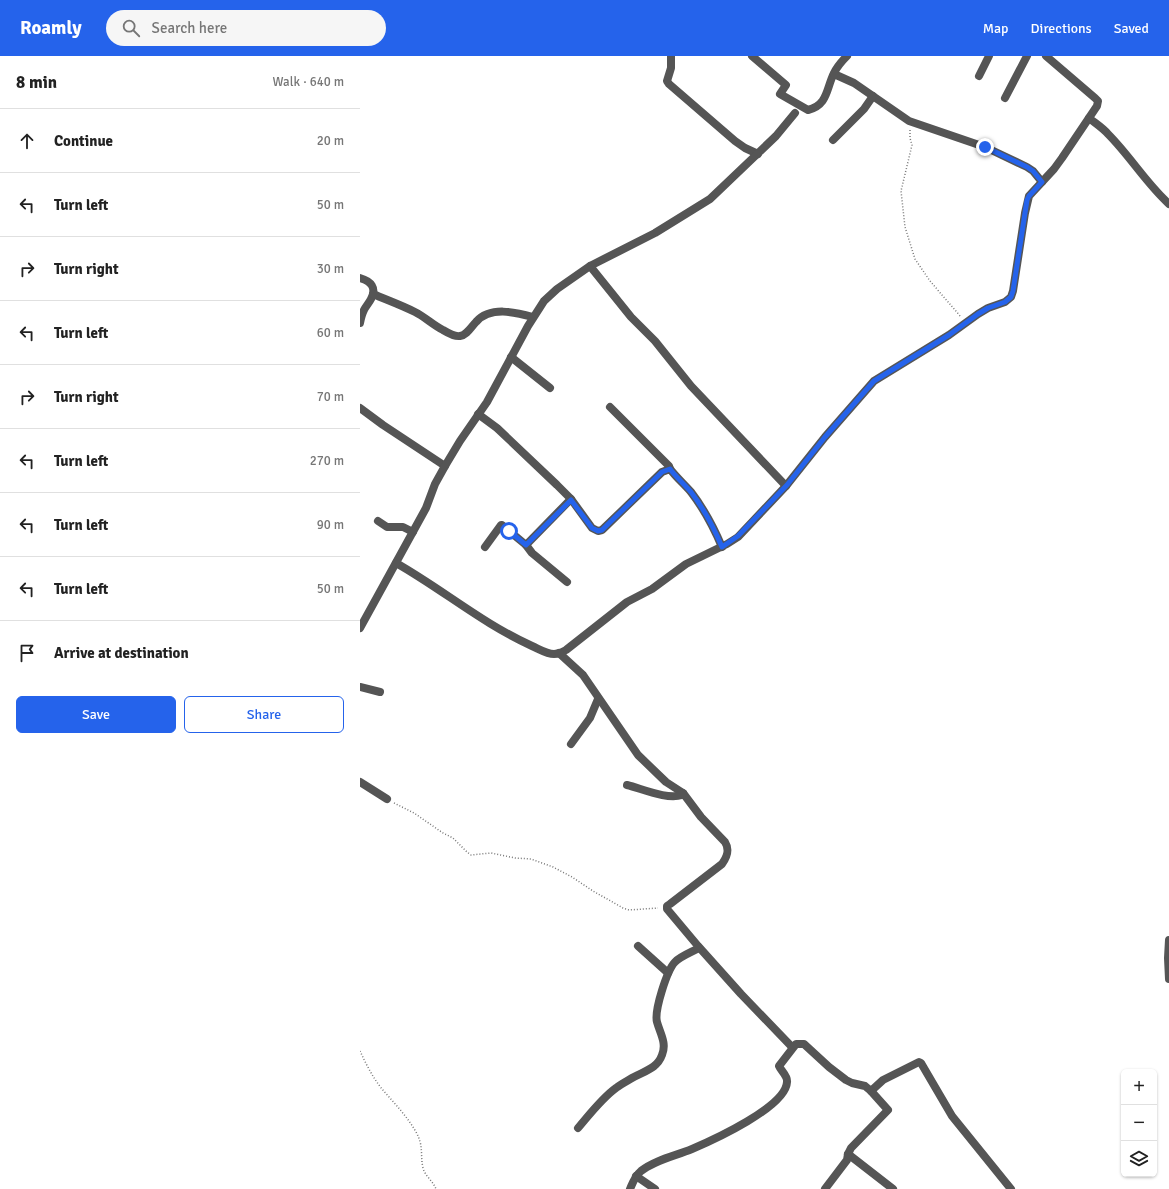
<!DOCTYPE html>
<html lang="en">
<head>
<meta charset="utf-8">
<style>
  :root { --surface:#fff; --page:#f6f6f6; --text:#222; --muted:#767676; --line:#e0e0e0; --accent:#2563eb }
  body { margin:0; font-family:Signika,sans-serif; background:var(--page); color:var(--text) }
  .controls { position:absolute; right:12px; bottom:12px; display:grid; overflow:hidden; border-radius:6px; box-shadow:0 1px 3px #0004 }
  .controls button { width:36px; height:36px; display:grid; place-items:center; padding:0; border:0; border-bottom:1px solid var(--line); background:var(--surface); color:var(--text); font:20px sans-serif }
  .stop { position:absolute; width:12px; height:12px; margin:-9px; border:3px solid #2563eb; border-radius:50%; background:#fff }
  .stop.end { background:#2563eb; border-color:#fff; box-shadow:0 1px 4px #0008 }
  .list { margin:0; padding:0; list-style:none }
  h2 { display:flex; justify-content:space-between; align-items:center; height:52px; margin:0; padding:0 16px; font-size:17px }
  h2 small { font-size:13px; font-weight:400; color:var(--muted) }
  .list li { display:grid; grid-template-columns:26px 1fr auto; gap:12px; align-items:center; box-sizing:border-box; height:64px; padding:0 16px; border-top:1px solid var(--line) }
  .list b { display:block; font-size:15px; white-space:nowrap }
  .list em { font-size:13px; font-style:normal; color:var(--muted) }
  .actions { display:flex; gap:8px; padding:12px 16px }
  .actions a { flex:1; padding:9px 0; border:1px solid var(--accent); border-radius:6px; text-align:center; font-size:14px; color:var(--accent) }
  .actions .main { background:var(--accent); color:#fff }
  .icon { flex:none; width:22px; height:22px; fill:none; stroke:currentColor; stroke-width:2; stroke-linecap:round; stroke-linejoin:round }
  .map { position:relative; flex:none; width:809px; height:1133px; overflow:hidden }
  header { display:flex; align-items:center; gap:24px; box-sizing:border-box; height:56px; padding:0 20px; background:var(--accent); color:#fff }
  header strong { font-size:19px }
  nav { display:flex; gap:22px; margin-inline-start:auto; font-size:14px }
  .search { width:280px; height:36px; background:var(--page); display:flex; align-items:center; gap:10px; box-sizing:border-box; padding:0 14px; border-radius:22px; color:var(--muted); font-size:15px }
  main { display:flex }
  aside { flex:1; background:var(--surface) }
  .map>svg:first-child { display:block }
</style>
</head>
<body>
<header>
<strong>Roamly</strong>
<div class="search"><svg class="icon" aria-label="search" viewBox="0 0 24 24"><circle cx="10" cy="10" r="6"/><path d="M15 15l6 6"/></svg>Search here</div>
<nav><a>Map</a><a>Directions</a><a>Saved</a></nav>
</header>
<main>
<aside>
<h2>8 min<small>Walk · 640 m</small></h2>
<ul class="list">
<li><svg class="icon" aria-label="ahead" viewBox="0 0 24 24"><path d="M12 20V5M6 11l6-6 6 6"/></svg><div><b>Continue</b></div><em>20 m</em></li>
<li><svg class="icon" aria-label="left" viewBox="0 0 24 24"><path d="M17 20v-9H6M10 6l-5 5 5 5"/></svg><div><b>Turn left</b></div><em>50 m</em></li>
<li><svg class="icon" aria-label="right" viewBox="0 0 24 24"><path d="M7 20v-9h11M14 6l5 5-5 5"/></svg><div><b>Turn right</b></div><em>30 m</em></li>
<li><svg class="icon" aria-label="left" viewBox="0 0 24 24"><path d="M17 20v-9H6M10 6l-5 5 5 5"/></svg><div><b>Turn left</b></div><em>60 m</em></li>
<li><svg class="icon" aria-label="right" viewBox="0 0 24 24"><path d="M7 20v-9h11M14 6l5 5-5 5"/></svg><div><b>Turn right</b></div><em>70 m</em></li>
<li><svg class="icon" aria-label="left" viewBox="0 0 24 24"><path d="M17 20v-9H6M10 6l-5 5 5 5"/></svg><div><b>Turn left</b></div><em>270 m</em></li>
<li><svg class="icon" aria-label="left" viewBox="0 0 24 24"><path d="M17 20v-9H6M10 6l-5 5 5 5"/></svg><div><b>Turn left</b></div><em>90 m</em></li>
<li><svg class="icon" aria-label="left" viewBox="0 0 24 24"><path d="M17 20v-9H6M10 6l-5 5 5 5"/></svg><div><b>Turn left</b></div><em>50 m</em></li>
<li><svg class="icon" aria-label="arrive" viewBox="0 0 24 24"><path d="M6 21V4h12l-3 4 3 4H6"/></svg><div><b>Arrive at destination</b></div></li>
</ul>
<div class="actions"><a class="main">Save</a><a>Share</a></div>
</aside>
<div class="map">
<svg width="809" height="1133" viewBox="0 0 809 1133">
  <rect width="100%" height="100%" fill="#fff"/>
  <g fill="none" stroke-linecap="round" stroke-linejoin="round">
    <g stroke="#777" stroke-width="1.5" stroke-dasharray="1 2" stroke-linecap="butt">
      <polyline points="550,74 550,82 552,89 541,135 545,171 555,203 570,225 601,261"/>
      <polyline points="34,747 54,757 83,777 93,782 107,796 111,799 131,797 155,802 171,803 193,811 212,821 233,835 263,852 269,854 298,852"/>
      <path d="M0,995c6,13 13,27 22,38 12,14 25,27 34,43 8,14 4,23 7,36 2,8 10,13 13,21"/>
    </g>
    <g stroke="#555" stroke-width="8">
      <polyline points="311,0 311,12 307,25 309,28 375,85 385,92 398,98"/>
      <path d="M392,0l34,29 -6,9 28,16c20,-5 18,-21 26,-37 3,-6 8,-12 13,-17"/>
      <polyline points="474,18 494,27 549,65 625,91 667,111 673,115 682,126"/>
      <polyline points="619,20 629,0"/>
      <polyline points="645,42 667,0"/>
      <path d="M729,62c6,5 14,10 19,16 22,22 38,49 61,70"/>
      <polyline points="473,84 504,53 513,40"/>
      <polyline points="230,210 271,261 295,285 331,330 426,430"/>
      <path d="M0,222c11,3 17,10 11,21 -2,4 -5,7 -7,11 -2,4 -3,8 -4,13"/>
      <path d="M13,238c14,6 28,11 42,18 10,5 18,13 28,18 5,3 12,7 17,6 7,-1 11,-9 16,-14 14,-16 39,-10 57,-5"/>
      <polyline points="151,301 190,332"/>
      <polyline points="250,351 309,410 310,413"/>
      <polyline points="0,352 23,369 85,410"/>
      <path d="M118,358l19,14 60,57 14,14 21,29 6,3 4,-1 60,-58 8,-3c6,8 14,15 21,23 13,17 23,36 31,55"/>
      <polyline points="18,465 27,471 43,471 53,476"/>
      <polyline points="166,489 172,497 207,526"/>
      <polyline points="125,491 141,469 142,469 166,489 211,443"/>
      <path d="M36,507c46,26 87,61 136,83 7,3 15,8 22,8 4,0 9,-2 12,-4l61,-48 25,-13 34,-25 41,-20 11,-7 48,-51 39,-49 49,-56 75,-46 29,-21 10,-6 17,-6 6,-5 2,-6 12,-78 4,-17 25,-27 8,-11 35,-52 1,-5 -3,-3 -49,-42"/>
      <polyline points="0,572 66,452 75,428 85,410 100,385 127,346 168,270 184,245 197,233 230,210 295,177 350,143 416,80 435,57"/>
      <path d="M199,597l24,22 55,80 28,27 17,11 18,24 24,25c5,8 2,15 -3,22l-52,40 -3,2v3l31,37 43,48 51,53"/>
      <polyline points="0,631 20,636"/>
      <polyline points="211,688 230,662 238,643"/>
      <polyline points="0,726 27,743"/>
      <path d="M267,729c16,4 40,15 55,10l1,-2"/>
      <polyline points="809,884 808,902 809,923"/>
      <polyline points="278,890 308,917"/>
      <polyline points="511,1035 523,1024 559,1006 561,1007 592,1060 651,1133"/>
      <path d="M218,1072c12,-14 24,-30 38,-40 5,-4 11,-7 16,-10 12,-7 25,-9 30,-23 5,-12 -2,-22 -5,-33 -3,-11 10,-52 18,-60 6,-6 17,-10 24,-14"/>
      <polyline points="488,1098 533,1133"/>
      <polyline points="276,1120 295,1133"/>
      <path d="M270,1133c3,-7 5,-13 11,-18 14,-11 34,-15 51,-22 21,-9 94,-42 95,-67 1,-6 -6,-11 -8,-16l17,-22h8l25,23 17,13 6,3 13,3 6,5 17,19 -37,38 -3,6 -1,6 -22,29"/>
    </g>
  </g>
  <g fill="none" stroke-linecap="round" stroke-linejoin="round">
    <path stroke="#2563eb" stroke-width="5" d="M149,475l17,14 45,-45 21,28 6,3 4,-1 60,-58 8,-3c6,8 14,15 21,23 13,17 23,36 31,55l16,-11 28,-29 21,-22 38,-48 49,-56 75,-46 29,-21 10,-6 17,-6 6,-5 2,-6 14,-91 2,-4 13,-14 -9,-11 -6,-4 -42,-20"/>
  </g>
</svg>
<div class="controls">
<button>+</button>
<button>−</button>
<button><svg class="icon" aria-label="layers" viewBox="0 0 24 24"><path d="M12 4l9 5-9 5-9-5zM3 14l9 5 9-5"/></svg></button>
</div>
<div class="stop" style="left:149px;top:475px"></div>
<div class="stop end" style="left:625px;top:91px"></div>
</div>
</main>
</body>
</html>
